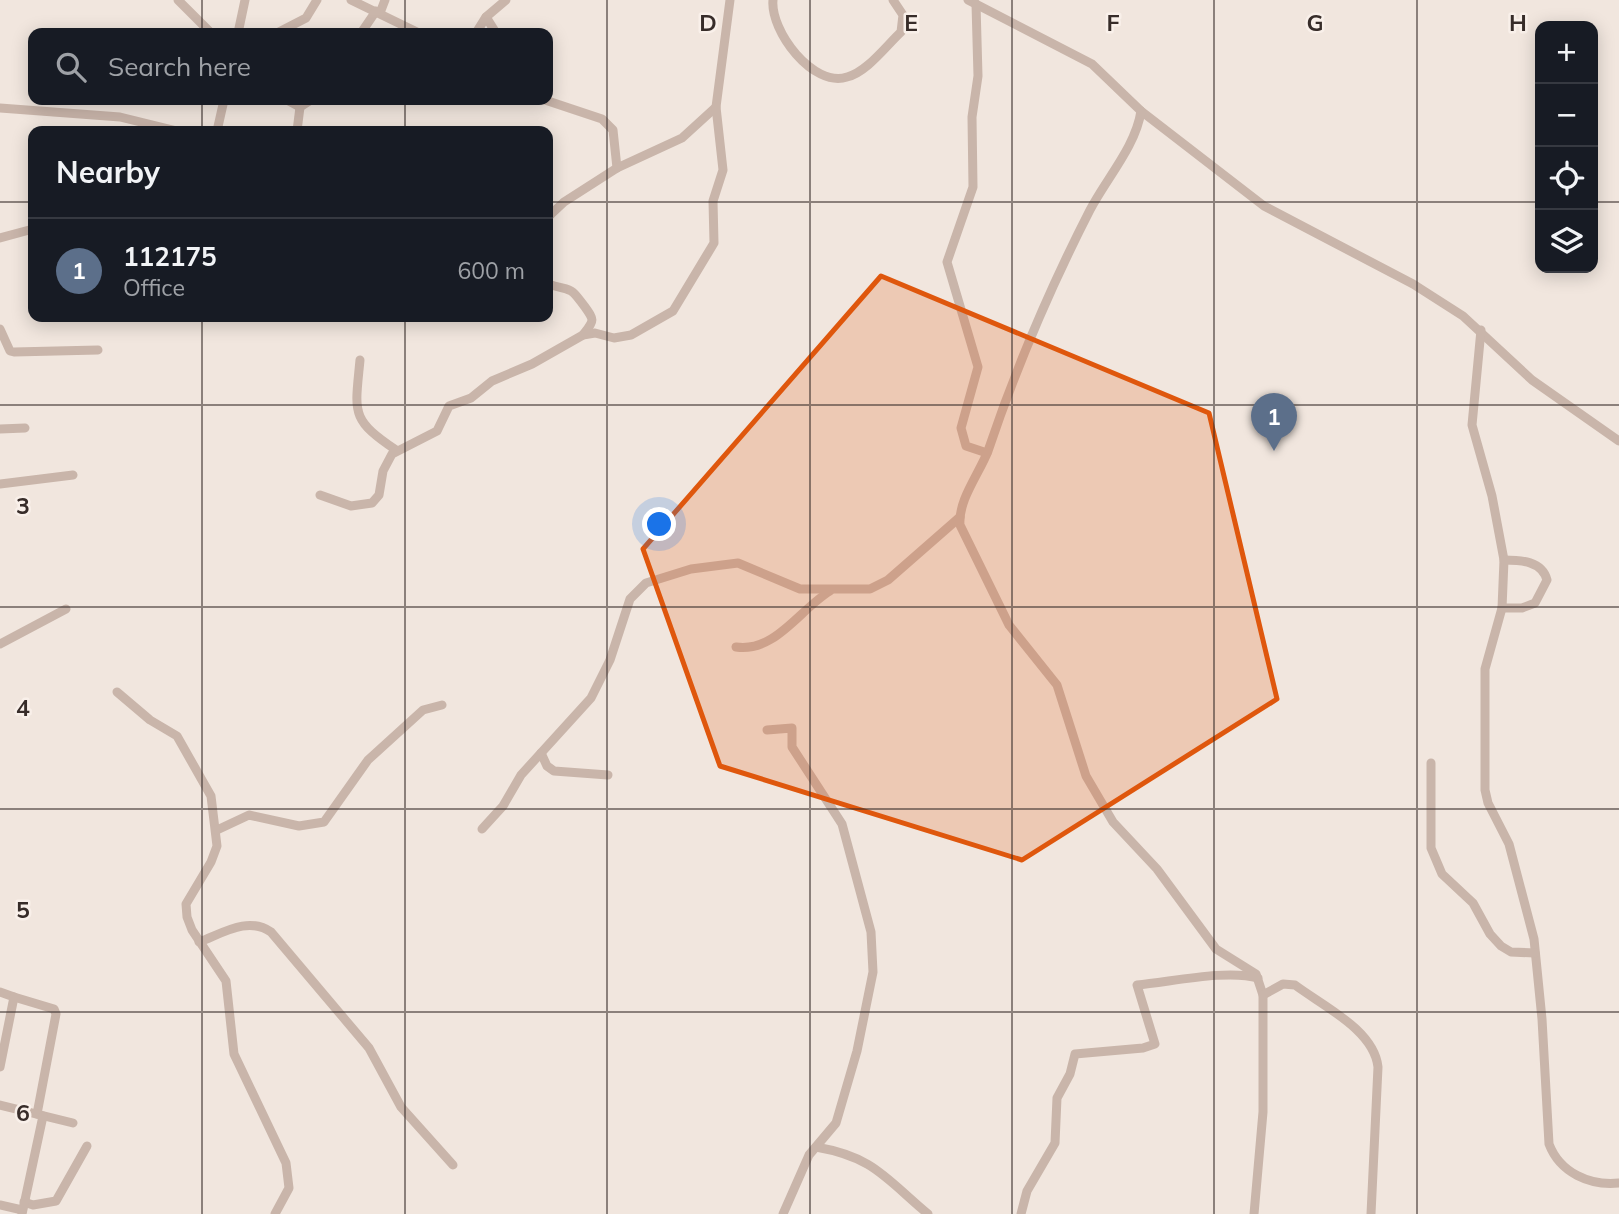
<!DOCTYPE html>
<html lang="en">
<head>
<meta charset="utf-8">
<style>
  :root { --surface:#171b24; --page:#20242c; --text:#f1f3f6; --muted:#9ea1a6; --line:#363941; --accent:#93acad }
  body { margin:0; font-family:Mulish,sans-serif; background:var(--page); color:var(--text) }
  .controls { position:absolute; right:21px; top:21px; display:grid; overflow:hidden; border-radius:14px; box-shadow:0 4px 18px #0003 }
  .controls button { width:63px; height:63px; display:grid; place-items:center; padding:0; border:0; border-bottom:2px solid var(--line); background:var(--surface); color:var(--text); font:35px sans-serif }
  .you { position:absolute; left:660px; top:525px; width:24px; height:24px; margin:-18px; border:5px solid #fff; border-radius:50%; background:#1a73e8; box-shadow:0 0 0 10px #1a73e833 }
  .badge { display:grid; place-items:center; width:46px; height:46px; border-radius:50%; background:var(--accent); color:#fff; font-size:23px; font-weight:700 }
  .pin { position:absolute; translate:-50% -58px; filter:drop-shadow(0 2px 4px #0008) }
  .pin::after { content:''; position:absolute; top:37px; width:24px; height:21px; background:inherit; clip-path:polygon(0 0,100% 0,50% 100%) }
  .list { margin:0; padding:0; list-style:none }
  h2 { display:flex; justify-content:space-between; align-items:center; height:91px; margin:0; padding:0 28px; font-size:30px }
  h2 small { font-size:23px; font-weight:400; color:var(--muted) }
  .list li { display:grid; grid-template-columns:46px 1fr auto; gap:21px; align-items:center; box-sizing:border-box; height:105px; padding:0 28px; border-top:2px solid var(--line) }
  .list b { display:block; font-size:26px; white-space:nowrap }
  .list p { margin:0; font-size:23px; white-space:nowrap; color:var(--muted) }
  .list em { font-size:23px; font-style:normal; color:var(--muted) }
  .icon { flex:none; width:38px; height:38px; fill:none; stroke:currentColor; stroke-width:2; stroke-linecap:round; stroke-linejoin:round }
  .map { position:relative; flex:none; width:1619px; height:1214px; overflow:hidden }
  .search { position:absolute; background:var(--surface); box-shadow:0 4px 18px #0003; left:28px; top:28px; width:525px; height:77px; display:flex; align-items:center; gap:18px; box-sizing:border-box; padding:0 24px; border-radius:14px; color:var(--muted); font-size:26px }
  .panel { position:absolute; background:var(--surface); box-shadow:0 4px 18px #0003; left:28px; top:126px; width:525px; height:196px; border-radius:14px }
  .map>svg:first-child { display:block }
</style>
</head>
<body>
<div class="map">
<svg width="1619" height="1214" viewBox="0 0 1619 1214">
  <rect width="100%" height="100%" fill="#f1e6de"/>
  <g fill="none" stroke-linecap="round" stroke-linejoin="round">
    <g stroke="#c9b5aa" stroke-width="9">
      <polyline points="178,0 211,33"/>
      <polyline points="351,0 419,33"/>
      <path d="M773,0c-3,31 40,88 74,77 20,-5 39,-31 54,-45l2,-17 -10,-15"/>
      <polyline points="968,0 1092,64 1141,111 1264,206 1413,284 1463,316 1532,380 1619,441"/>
      <polyline points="976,4 978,76 972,117 973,187 947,262 978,367 961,428 966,446 987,453"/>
      <polyline points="380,13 385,0"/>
      <polyline points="486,17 496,33"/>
      <polyline points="238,33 245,0"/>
      <polyline points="277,33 306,18 317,0"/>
      <polyline points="361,33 376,11"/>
      <polyline points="476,33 486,17 506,0"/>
      <polyline points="287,100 300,107 311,100"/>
      <polyline points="545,100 602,119 613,130 617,168"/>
      <polyline points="0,108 120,117 177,131"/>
      <path d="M1141,111c-5,35 -35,68 -51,99 -40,78 -74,158 -102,241 -9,23 -30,49 -28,74l49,100 48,60 29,91 27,46 44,47 59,80 40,25 7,21v117l-9,102"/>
      <polyline points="217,131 224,100"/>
      <polyline points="297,131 300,107"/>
      <polyline points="548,217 564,202 617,168 682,138 716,107"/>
      <polyline points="0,238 33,229"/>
      <path d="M548,284c25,8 21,1 37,23 10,14 9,13 -2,28"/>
      <polyline points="0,329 10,351 14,352 98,350"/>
      <path d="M1481,330l-9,95 20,71 12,64 -2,48 -17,61v121l3,13 21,41 25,95 8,80 7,125c11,29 41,42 70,39"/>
      <path d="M360,360c-5,53 -10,59 36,90"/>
      <polyline points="0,429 25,428"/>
      <polyline points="0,484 73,475"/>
      <polyline points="320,495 351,506 372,503 379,495 383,471 392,454 437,431 449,406 471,398 492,381 532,364 583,335 595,333 614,338 631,335 673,311 714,243 713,201 723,170 716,107 730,0"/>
      <path d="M1502,608h20l13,-5 12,-23c-5,-19 -26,-20 -43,-20"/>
      <polyline points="0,644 66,609"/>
      <path d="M736,647c39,6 64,-38 94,-56"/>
      <polyline points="117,692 150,720 177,736 211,796 217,846 211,862 186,904 187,917 192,930 226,981 234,1054 286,1163 289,1188 275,1214"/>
      <polyline points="767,730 792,728 792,747 842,824 871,932 873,972 857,1051 836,1123 809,1155 783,1214"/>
      <polyline points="541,753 547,766 554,771 608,775"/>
      <polyline points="1431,763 1431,848 1442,874 1473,903 1490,934 1501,946 1511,952 1535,953"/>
      <polyline points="482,829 503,806 521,775 591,698 610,660 630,599 646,583 691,569 738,563 800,589 870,589 888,580 960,517"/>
      <polyline points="217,830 249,815 299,826 324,822 368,760 423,710 442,705"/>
      <path d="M199,942c24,-9 49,-26 72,-10l98,116 32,59 52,58"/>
      <polyline points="0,992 14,997 0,1067"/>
      <path d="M1263,995l20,-11 12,1c28,21 79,45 83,82l-7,147"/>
      <polyline points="14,997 54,1009 56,1014 37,1114"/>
      <polyline points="0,1105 73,1123"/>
      <path d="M816,1147c58,10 69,31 112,67"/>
      <polyline points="24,1202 33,1205 56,1201 87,1146"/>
      <polyline points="0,1205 22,1210"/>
      <polyline points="22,1214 43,1116"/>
      <path d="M1021,1214l6,-23 28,-48 2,-45 13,-24 5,-20 68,-6 12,-4 -18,-59c34,-3 90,-16 121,-7"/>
    </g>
  </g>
  <path fill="#df570d" fill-opacity="0.2" stroke="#df570d" stroke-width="5" stroke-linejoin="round" d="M881,276l328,137 68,286 -255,161 -302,-94 -77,-217z"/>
  <path fill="none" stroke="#372c29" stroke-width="2" stroke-opacity="0.55" d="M202,0v33M405,0v33M607,0v1214M810,0v1214M1012,0v1214M1214,0v1214M1417,0v1214M202,100v31M405,100v31M0,202h33M548,202h992M1593,202h26M202,317v897M405,317v897M0,405h1619M0,607h1619M0,809h1619M0,1012h1619"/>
  <g font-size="23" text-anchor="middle" font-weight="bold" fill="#372c29" stroke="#f9f0ea" stroke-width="5" stroke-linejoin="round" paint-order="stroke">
    <text x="708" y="31">D</text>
    <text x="911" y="31">E</text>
    <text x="1113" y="31">F</text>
    <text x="1315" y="31">G</text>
    <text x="1518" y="31">H</text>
    <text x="23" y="514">3</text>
    <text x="23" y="716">4</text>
    <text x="23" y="918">5</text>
    <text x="23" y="1121">6</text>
  </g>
</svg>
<div class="controls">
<button>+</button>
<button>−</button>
<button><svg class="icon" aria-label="locate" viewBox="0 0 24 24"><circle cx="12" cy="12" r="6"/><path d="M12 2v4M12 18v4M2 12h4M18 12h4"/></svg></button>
<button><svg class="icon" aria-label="layers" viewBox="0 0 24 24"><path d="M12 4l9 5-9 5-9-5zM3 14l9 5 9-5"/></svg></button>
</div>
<div class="you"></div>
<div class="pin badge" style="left:1274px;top:451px;background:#5c6f8a">1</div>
<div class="search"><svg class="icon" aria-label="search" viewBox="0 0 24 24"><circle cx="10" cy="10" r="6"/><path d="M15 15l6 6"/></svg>Search here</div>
<section class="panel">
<h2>Nearby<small></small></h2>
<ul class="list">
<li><span class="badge" style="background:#5c6f8a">1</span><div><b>112175</b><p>Office</p></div><em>600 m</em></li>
</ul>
</section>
</div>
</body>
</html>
